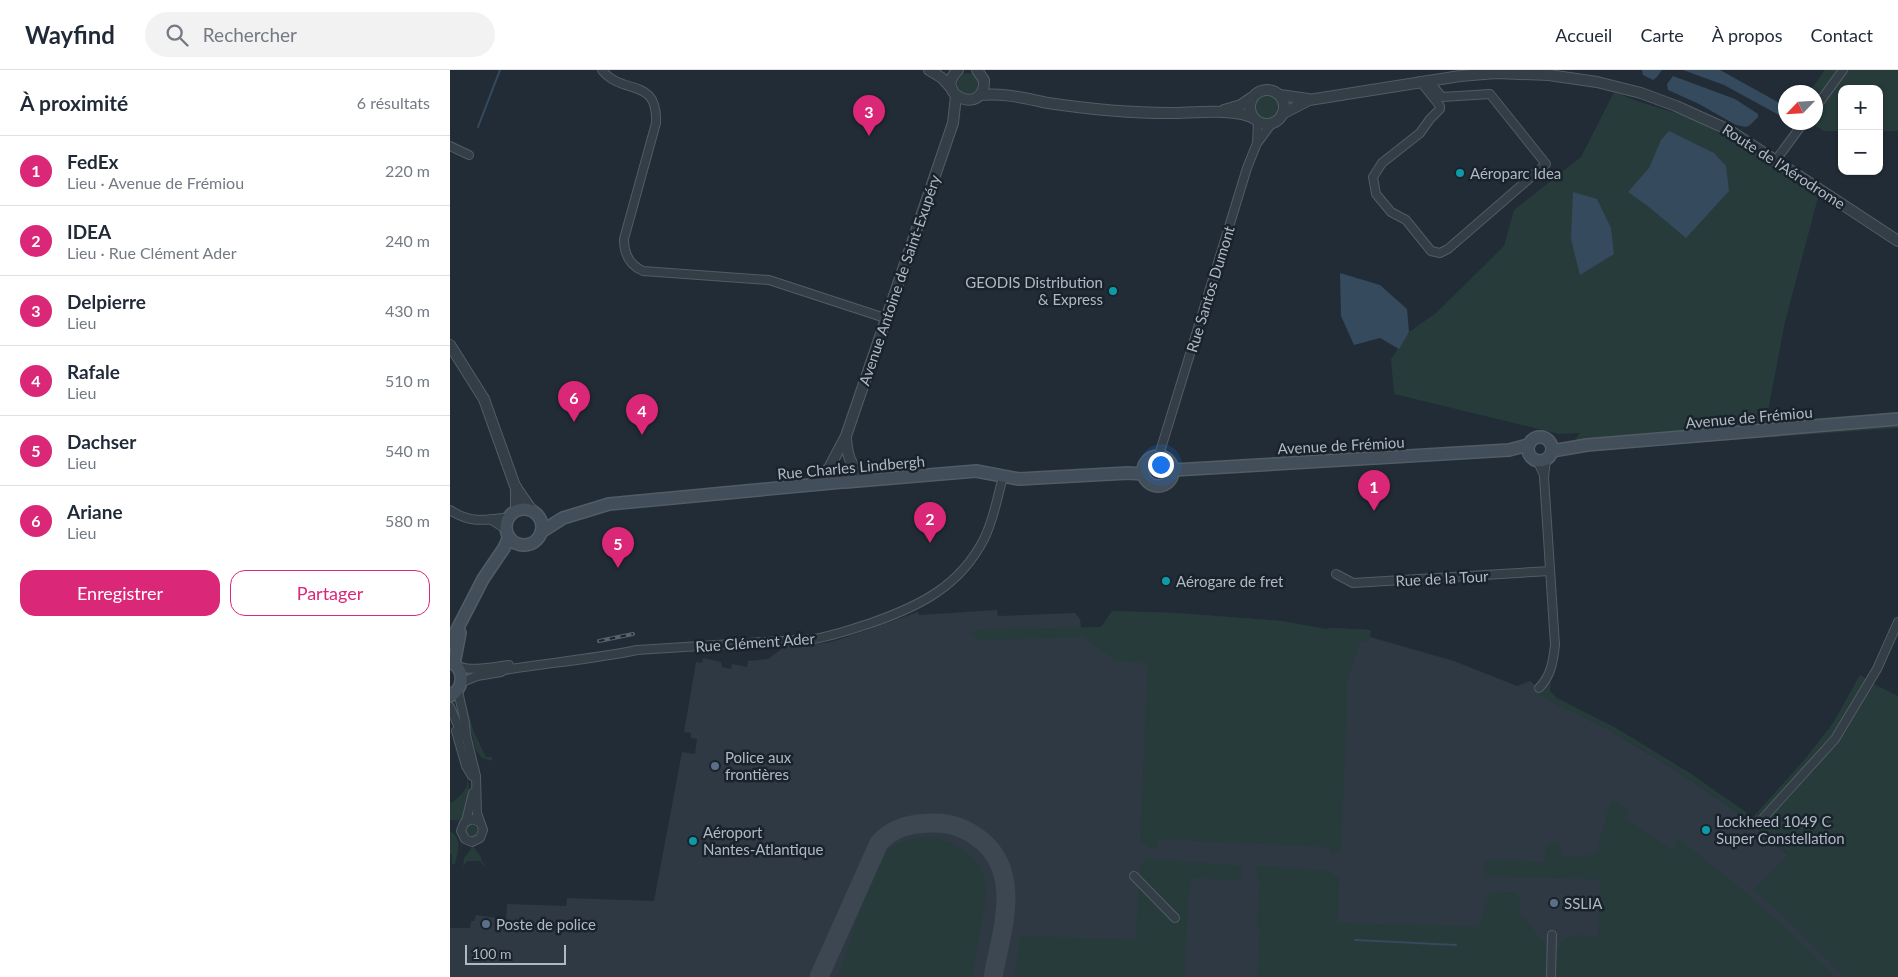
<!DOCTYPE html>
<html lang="fr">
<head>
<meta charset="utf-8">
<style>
  :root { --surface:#fff; --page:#f2f2f3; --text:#1f2937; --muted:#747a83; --line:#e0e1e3; --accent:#db2777 }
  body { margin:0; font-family:Lato,sans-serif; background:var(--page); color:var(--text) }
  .controls { position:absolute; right:15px; top:15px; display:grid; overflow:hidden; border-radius:10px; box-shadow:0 1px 4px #0004 }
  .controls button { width:45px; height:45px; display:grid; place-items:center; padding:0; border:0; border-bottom:1px solid var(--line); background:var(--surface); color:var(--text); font:25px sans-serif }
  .compass { position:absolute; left:1328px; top:15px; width:45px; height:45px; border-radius:50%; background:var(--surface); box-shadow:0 1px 4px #0004; rotate:245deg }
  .scale { position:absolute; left:15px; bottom:12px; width:101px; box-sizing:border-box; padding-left:5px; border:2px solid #aeb9c4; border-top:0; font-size:14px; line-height:18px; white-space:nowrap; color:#aeb9c4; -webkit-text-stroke:4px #1a232c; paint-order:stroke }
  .you { position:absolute; left:710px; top:394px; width:18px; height:18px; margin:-12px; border:4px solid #fff; border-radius:50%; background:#1a73e8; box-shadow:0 0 0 8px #1a73e833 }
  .badge { display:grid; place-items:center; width:32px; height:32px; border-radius:50%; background:var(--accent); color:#fff; font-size:16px; font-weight:700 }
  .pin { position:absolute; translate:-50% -41px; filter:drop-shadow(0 1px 2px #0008) }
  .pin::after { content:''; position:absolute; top:26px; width:18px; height:15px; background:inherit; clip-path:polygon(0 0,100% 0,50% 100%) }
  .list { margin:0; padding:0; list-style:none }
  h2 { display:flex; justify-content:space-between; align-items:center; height:65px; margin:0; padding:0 20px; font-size:21px }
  h2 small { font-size:16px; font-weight:400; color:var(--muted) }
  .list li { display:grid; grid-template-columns:32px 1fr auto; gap:15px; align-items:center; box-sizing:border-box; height:70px; padding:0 20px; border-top:1px solid var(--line) }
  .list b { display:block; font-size:19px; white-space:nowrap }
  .list p { margin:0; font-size:16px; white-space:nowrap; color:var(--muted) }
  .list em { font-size:16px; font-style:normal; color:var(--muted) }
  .actions { display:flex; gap:10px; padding:15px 20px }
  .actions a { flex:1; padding:11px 0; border:1px solid var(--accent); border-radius:15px; text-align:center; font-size:18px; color:var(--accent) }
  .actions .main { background:var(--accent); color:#fff }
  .icon { flex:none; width:28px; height:28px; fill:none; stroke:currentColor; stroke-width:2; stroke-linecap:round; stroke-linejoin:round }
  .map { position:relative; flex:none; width:1448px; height:907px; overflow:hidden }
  header { display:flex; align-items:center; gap:30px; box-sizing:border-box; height:70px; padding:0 25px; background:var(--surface); border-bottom:1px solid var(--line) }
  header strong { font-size:24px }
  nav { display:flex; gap:28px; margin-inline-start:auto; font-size:18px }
  .search { width:350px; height:45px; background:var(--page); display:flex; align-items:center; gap:12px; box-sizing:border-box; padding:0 18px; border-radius:28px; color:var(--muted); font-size:19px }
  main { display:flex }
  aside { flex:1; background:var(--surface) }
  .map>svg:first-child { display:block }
</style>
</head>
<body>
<header>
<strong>Wayfind</strong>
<div class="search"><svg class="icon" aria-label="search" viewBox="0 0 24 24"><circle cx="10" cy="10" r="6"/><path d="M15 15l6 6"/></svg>Rechercher</div>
<nav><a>Accueil</a><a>Carte</a><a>À propos</a><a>Contact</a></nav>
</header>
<main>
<aside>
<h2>À proximité<small>6 résultats</small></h2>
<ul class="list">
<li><span class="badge">1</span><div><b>FedEx</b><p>Lieu · Avenue de Frémiou</p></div><em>220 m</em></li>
<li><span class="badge">2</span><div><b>IDEA</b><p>Lieu · Rue Clément Ader</p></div><em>240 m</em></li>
<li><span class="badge">3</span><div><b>Delpierre</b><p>Lieu</p></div><em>430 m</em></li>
<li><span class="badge">4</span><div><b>Rafale</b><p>Lieu</p></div><em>510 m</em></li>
<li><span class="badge">5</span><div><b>Dachser</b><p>Lieu</p></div><em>540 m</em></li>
<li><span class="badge">6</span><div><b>Ariane</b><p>Lieu</p></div><em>580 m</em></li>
</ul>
<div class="actions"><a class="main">Enregistrer</a><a>Partager</a></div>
</aside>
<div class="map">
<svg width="1448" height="907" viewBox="0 0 1448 907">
  <rect width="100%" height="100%" fill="#212c36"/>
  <polygon fill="#2e3944" points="547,540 548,546 625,543 630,549 631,558 651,557 662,541 726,543 832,551 875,559 883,558 921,560 920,567 1004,591 1067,616 1080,611 1092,621 1091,626 1158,659 1226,700 1290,744 1349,794 1448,907 0,907 0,858 20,858 21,851 24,851 26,845 48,848 52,852 56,852 57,834 116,836 117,828 204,831 232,682 245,684 247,669 241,668 241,663 234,662 246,592 252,593 253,588 271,592 272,597 281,599 282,594 297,597 298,591 318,589 334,577 376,573 391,569 468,542 469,545"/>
  <g fill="#263b3a">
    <polygon points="1375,0 1448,0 1448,61 1429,61 1429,19 1392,19 1392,61 1374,61 1361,53 1366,52 1366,22 1359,22"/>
    <circle cx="518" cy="14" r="11"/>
    <polygon points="1164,22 1190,32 1242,48 1314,87 1369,124 1335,252 1316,352 1448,342 1448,358 1117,382 1130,363 1109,364 944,324 941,289 959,262 986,243 1054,176 1064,140 1131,87"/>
    <circle cx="817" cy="36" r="13"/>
    <polygon points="662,541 726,543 832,551 875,559 883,558 921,560 918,572 910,572 896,614 897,631 891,776 889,780 881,783 880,777 707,769 706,778 699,777 690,771 698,593 667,591 634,567 527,570 522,564 524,560 651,557"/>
    <polygon points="1410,605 1424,614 1448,626 1448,907 1394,907 1333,845 1304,820 1339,785 1290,744 1226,700 1158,659 1090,626 1092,621 1101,609 1100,621 1107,628 1166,658 1240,703 1303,747 1355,689 1383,653"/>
    <polygon points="13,633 16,633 23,660 36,687 42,687 42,691 32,688 26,680"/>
    <path d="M15,697c3,11 11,51 -7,53 -2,1 -5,0 -8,0v-17c7,-3 16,-12 17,-19 1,-6 -3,-12 -2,-17z"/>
    <path d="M1161,730l18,10 -2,10 46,30 5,-11c56,42 108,87 157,138h-279c0,-15 -2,-38 17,-41 8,-2 17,1 25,1l2,-58 -112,-3 -3,-6 -1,-11 61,4 1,-19h14l1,13 35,-2z"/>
    <circle cx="21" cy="761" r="6"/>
    <path d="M0,761c13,8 8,20 5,33h-3v-9l-2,-1z"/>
    <path d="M482,767c30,8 54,22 54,56 0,10 -3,21 -5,31 -3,17 -6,35 -9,53h-134l41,-120c19,-15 29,-18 53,-20z"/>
    <polygon points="23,776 31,787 31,790 38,798 29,791 18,791 13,796 14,788"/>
    <polygon points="697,789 789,796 792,798 792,810 741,808 738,830 734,907 564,907 571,866 686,870 690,796"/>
    <polygon points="809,796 877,801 889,808 888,853 1029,857 1040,823 1064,822 1070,830 1069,842 1096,876 1096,907 808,907 810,857 807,857 810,810 805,799"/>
  </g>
  <g fill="#354a5d">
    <polygon points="1192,0 1212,0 1207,7 1203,10 1193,5"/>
    <polygon points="1233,0 1270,0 1333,35 1335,37 1335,41 1331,46 1329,45 1274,15"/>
    <polygon points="1223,6 1285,29 1308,44 1308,47 1300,55 1296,57 1286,55 1249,34 1218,20 1217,14"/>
    <polygon points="1219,61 1264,83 1276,96 1279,121 1236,168 1199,137 1178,122 1199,98 1211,70"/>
    <polygon points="1123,122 1147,129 1161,158 1164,184 1130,205 1121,169"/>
    <polygon points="890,203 930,215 957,239 959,262 949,279 930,268 904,275 891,246"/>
  </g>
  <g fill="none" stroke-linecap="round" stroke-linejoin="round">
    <g stroke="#354a5d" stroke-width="2">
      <polyline points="28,57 50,0"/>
      <polyline points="905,870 1006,875"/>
    </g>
    <path stroke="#3c4752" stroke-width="19" d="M369,907l60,-134c15,-17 35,-20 56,-20 18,0 32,6 46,17 42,34 20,93 12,137"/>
    <g stroke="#525c65" stroke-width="10">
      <g id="minor">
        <path d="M152,0c20,26 56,6 54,53l-32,116c0,15 5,26 19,32l126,9 116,38"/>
        <polyline points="970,11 990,36 990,39 980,49 970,63 932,93 923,107 926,124 941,142 956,150 981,181 990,183 998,179 1096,94 1040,24 992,27 978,10"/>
        <polyline points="1366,37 1393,0"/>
        <polyline points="808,72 822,53"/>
        <polyline points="0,76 19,85"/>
        <polyline points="1326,90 1354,52"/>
        <polyline points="709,385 797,98 807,73 808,52"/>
        <polyline points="1087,390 1094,405"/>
        <path d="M0,440c21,14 36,10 60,7"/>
        <polyline points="40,449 56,459"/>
        <polyline points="886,504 903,513 1100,501"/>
        <path d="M7,596c16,6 35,1 52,-1"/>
        <path d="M12,612l15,-6 24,-4 3,-2c44,-7 89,-11 133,-20l176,-11c20,-3 39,-10 58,-16 49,-17 89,-37 113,-84 10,-20 13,-41 19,-62"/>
        <path d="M1089,618c12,-12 14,-26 16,-43l-11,-168 2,-18"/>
        <polyline points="8,621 15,653 16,665 26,706 27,743 33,760 30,768 22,772 15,769 11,761 14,753 22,749 29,752"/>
        <polyline points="0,637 13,667"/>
        <polyline points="6,661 16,696 22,706"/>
        <polyline points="16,751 23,723"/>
        <polyline points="1308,754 1385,669 1427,599 1448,552"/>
        <polyline points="684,806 725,848"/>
        <polyline points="1101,907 1102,865"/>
      </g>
    </g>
    <g stroke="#525c65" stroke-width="12">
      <g id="tertiary">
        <polyline points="479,0 492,8 502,19"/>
        <path d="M508,0c-27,25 28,47 26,10l-7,-10"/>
        <circle cx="817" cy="37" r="17"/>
        <path d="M530,25c26,-2 43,3 68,8 40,6 82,10 122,10 22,0 65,-5 83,5"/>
        <polyline points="830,25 858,29"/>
        <polyline points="774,40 791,35 801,28"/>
        <polyline points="832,44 859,30 1010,6 1046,3 1099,5 1147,12 1191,23 1226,36 1279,60 1448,171"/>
        <polyline points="0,275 34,329 65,416 83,442"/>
        <path d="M396,369c2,23 6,30 26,41"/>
        <polyline points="384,391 386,403 392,412 395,412 401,403 402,395"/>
        <polyline points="360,415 379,398 396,366 503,53 506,26"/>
        <polyline points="66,417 66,441"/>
      </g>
    </g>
    <g stroke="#525c65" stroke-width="14">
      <g id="secondary">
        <circle cx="1090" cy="379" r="12"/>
        <polyline points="1102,381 1137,375 1448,349"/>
        <circle cx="708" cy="401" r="15"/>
        <polyline points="724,400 1059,380 1078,375"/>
        <polyline points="395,412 526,401 569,409 678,403 693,404"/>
        <circle cx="74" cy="457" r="18"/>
        <polyline points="91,462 113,448 159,434 392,412"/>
        <polyline points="0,573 33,509 54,478 59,467"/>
        <path d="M0,591c15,8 15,27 0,35"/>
        <polyline points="4,594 10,563"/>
      </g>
    </g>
    <use href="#minor" stroke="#343e47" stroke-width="8"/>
    <use href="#tertiary" stroke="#343e47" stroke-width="10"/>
    <use href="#secondary" stroke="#424e5a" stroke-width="11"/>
    <g stroke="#56626e" stroke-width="4">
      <polyline id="rail" points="149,571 183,564"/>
    </g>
    <use href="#rail" stroke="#1a232c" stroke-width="2" stroke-dasharray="5.5" stroke-linecap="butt"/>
  </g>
  <g fill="#0f9aa8" stroke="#1a232c" stroke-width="2">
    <circle cx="1010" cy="103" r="5"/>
    <circle cx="663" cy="221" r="5"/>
    <circle cx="716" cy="511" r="5"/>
    <circle cx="1256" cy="760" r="5"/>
    <circle cx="243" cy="771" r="5"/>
  </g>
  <g fill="#5c6f8a" stroke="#1a232c" stroke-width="2">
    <circle cx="265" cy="696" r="5"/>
    <circle cx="1104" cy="833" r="5"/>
    <circle cx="36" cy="854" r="5"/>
  </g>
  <g text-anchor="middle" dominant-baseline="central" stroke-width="5" stroke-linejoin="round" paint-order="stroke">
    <g font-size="15" fill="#aeb9c4" stroke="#1a232c">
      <text transform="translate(1334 96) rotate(33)">Route de l'Aérodrome</text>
      <text transform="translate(449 210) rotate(-71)">Avenue Antoine de Saint-Exupéry</text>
      <text transform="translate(760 219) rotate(-73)">Rue Santos Dumont</text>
      <text transform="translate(1299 347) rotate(-5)">Avenue de Frémiou</text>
      <text transform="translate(891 375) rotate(-3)">Avenue de Frémiou</text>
      <text transform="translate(401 397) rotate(-5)">Rue Charles Lindbergh</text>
      <text transform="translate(992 508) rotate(-3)">Rue de la Tour</text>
      <text transform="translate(305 572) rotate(-4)">Rue Clément Ader</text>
    </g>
    <g font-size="15" fill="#aeb9c4" stroke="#1a232c" text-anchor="start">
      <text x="1020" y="103">Aéroparc Idea</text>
      <text x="653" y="212" text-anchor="end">GEODIS Distribution<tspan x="653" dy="17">&amp; Express</tspan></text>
      <text x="726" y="511">Aérogare de fret</text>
      <text x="275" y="687">Police aux<tspan x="275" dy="17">frontières</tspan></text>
      <text x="1266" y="751">Lockheed 1049 C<tspan x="1266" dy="17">Super Constellation</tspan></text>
      <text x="253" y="762">Aéroport<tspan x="253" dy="17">Nantes-Atlantique</tspan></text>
      <text x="1114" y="833">SSLIA</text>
      <text x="46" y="854">Poste de police</text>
    </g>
  </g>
</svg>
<div class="controls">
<button>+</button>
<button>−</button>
</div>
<svg class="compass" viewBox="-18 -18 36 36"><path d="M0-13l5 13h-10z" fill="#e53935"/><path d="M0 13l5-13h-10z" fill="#747a83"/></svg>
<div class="scale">100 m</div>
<div class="you"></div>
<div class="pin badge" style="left:924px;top:441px">1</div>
<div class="pin badge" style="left:480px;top:473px">2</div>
<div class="pin badge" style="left:419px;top:66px">3</div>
<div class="pin badge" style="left:192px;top:365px">4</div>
<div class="pin badge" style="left:168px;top:498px">5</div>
<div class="pin badge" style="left:124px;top:352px">6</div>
</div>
</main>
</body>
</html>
